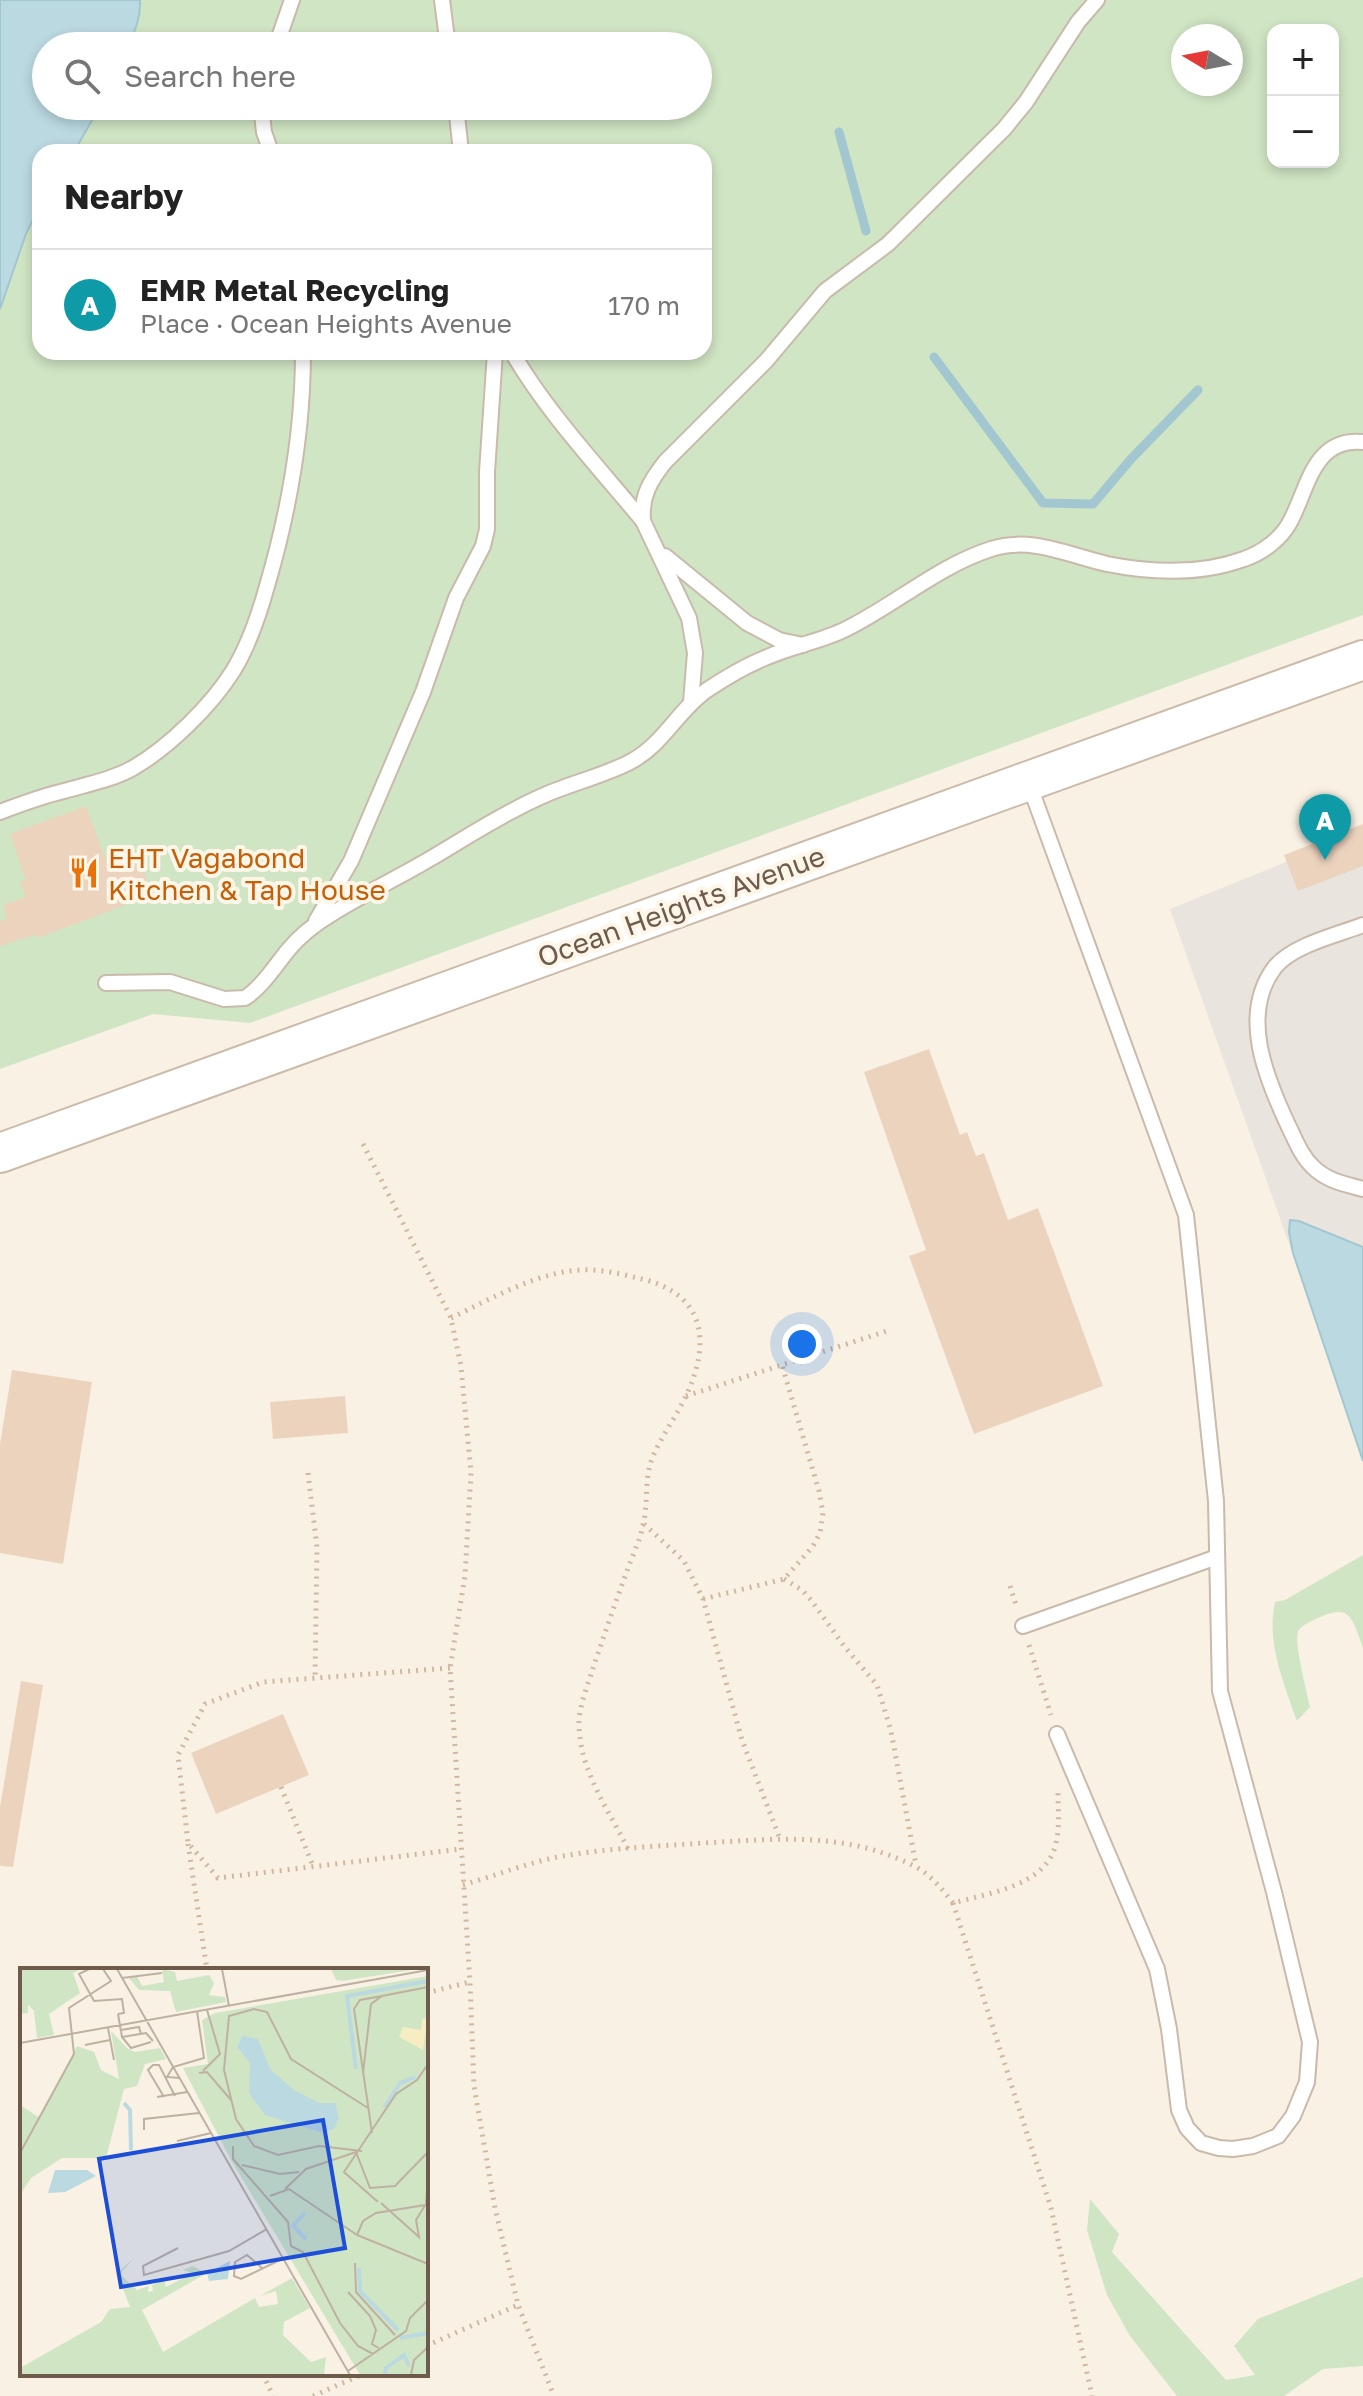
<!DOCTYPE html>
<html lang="en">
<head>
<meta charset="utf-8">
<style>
  :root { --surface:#fff; --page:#f6f6f6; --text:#222; --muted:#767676; --line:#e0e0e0; --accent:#111827 }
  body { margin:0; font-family:"Golos Text",sans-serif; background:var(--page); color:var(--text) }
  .controls { position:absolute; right:24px; top:24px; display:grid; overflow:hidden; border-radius:16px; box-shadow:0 4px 12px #0003 }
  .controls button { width:72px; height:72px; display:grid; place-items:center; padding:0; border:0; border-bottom:2px solid var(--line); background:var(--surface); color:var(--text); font:40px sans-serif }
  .compass { position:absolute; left:1171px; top:24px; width:72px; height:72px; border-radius:50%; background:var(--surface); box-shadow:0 4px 12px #0003; rotate:280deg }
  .you { position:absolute; left:802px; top:1344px; width:28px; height:28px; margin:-20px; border:6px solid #fff; border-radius:50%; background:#1a73e8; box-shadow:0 0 0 12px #1a73e833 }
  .badge { display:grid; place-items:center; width:52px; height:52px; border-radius:50%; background:var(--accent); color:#fff; font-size:26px; font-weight:700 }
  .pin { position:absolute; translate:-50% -66px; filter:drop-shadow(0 2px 4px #0008) }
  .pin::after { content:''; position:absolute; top:42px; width:28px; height:24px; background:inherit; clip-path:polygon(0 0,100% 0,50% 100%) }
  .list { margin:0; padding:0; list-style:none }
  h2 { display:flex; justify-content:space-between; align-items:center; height:104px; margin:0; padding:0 32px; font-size:34px }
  h2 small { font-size:26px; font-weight:400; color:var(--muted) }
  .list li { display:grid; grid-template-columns:52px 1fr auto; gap:24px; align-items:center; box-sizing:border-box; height:112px; padding:0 32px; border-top:2px solid var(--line) }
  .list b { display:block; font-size:30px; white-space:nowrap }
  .list p { margin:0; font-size:26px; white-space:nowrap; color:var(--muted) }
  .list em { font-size:26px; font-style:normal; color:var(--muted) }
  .icon { flex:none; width:44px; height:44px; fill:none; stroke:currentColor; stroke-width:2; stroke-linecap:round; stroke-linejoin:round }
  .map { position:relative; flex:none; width:1363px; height:2396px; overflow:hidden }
  .search { position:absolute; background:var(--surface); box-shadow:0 4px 12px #0003; left:32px; top:32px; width:680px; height:88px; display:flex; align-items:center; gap:20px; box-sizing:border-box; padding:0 28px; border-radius:44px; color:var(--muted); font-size:30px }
  .panel { position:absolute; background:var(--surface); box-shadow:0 4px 12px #0003; left:32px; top:144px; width:680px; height:216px; border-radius:24px }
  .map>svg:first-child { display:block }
</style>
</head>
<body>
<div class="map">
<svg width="1363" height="2396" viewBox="0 0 1363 2396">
  <rect width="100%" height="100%" fill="#f9f2e4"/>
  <polygon fill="#e9e4de" points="1363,831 1363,1452 1170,909"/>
  <g fill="#d0e5c4" fill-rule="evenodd">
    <path d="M0,0h1363v615l-1113,408 -97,-9 -153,55zM1273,30h60v132h-60zM1183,36h48v48h-48zM46,46h652v60h-652zM40,152h664v200h-664z"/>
    <path d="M1363,1555v93c-12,-34 -14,-46 -51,-27 -6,3 -12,5 -14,11 -4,12 9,60 12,75l-13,14c-13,-37 -31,-79 -22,-119l10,-2z"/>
    <polygon points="1090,2199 1119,2234 1112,2252 1226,2380 1255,2375 1234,2346 1258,2319 1363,2277 1363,2366 1323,2369 1284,2396 1177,2396 1130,2336 1107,2295 1087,2230"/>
  </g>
  <g fill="#bbd9e1" stroke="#a2c7d1" stroke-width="2">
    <path d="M0,0h140c1,17 -5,31 -12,46h-82v60h54l-26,46h-34v53l-14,29 -26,75z"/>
    <polygon points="1290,1220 1299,1221 1363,1247 1363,1461 1293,1253 1289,1232"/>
  </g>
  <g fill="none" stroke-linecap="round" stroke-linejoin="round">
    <g stroke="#a2c7d1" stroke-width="9">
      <polyline points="839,132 866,231"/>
      <polyline points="934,357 1043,503 1093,504 1131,459 1198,390"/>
    </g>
  </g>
  <g fill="#ecd3be">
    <polygon points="86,806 108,866 138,855 151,892 124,901 125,905 38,938 37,934 0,946 0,921 7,919 3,905 26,897 20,882 26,880 10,834"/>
    <polygon points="1363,824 1363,866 1298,891 1284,855"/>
    <polygon points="929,1049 960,1135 967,1132 976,1156 984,1153 1008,1220 1038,1208 1103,1386 974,1434 909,1256 926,1250 864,1072"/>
    <polygon points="12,1370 92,1382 63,1564 0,1553 0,1444"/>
    <polygon points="345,1396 348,1433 273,1439 270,1402"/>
    <polygon points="21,1681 43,1685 13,1867 0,1866 0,1807"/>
    <polygon points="283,1714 309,1775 216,1814 191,1753"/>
  </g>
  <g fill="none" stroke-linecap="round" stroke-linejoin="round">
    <g stroke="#c9baab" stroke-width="18">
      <g id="lane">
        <polyline points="442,0 448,46"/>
        <polyline points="276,46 292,0"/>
        <polyline points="261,106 264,132 271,152"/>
        <polyline points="456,106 461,152"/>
        <path d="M512,352c33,58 88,117 131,169"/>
        <polyline points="665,556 747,623 779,640 803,645"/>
        <path d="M691,702l4,-49 -6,-35 -46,-97c-2,-25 7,-40 22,-59l101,-101 59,-70 63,-47 116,-115 22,-27 52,-80 19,-22"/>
        <polyline points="1028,781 1186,1215 1216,1501 1220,1691 1274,1892 1310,2042 1307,2082 1293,2116 1278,2136 1253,2146 1233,2149 1219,2148 1201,2143 1187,2128 1179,2110 1169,2029 1157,1969 1057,1734"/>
        <path d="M0,812c21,-8 42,-16 64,-21 24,-7 47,-11 69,-23 36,-21 78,-62 100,-97 16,-26 26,-56 34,-85 22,-75 36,-155 36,-234"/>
        <polyline points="316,921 351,861 423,692 456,598 483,546 487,529 487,472 495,352"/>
        <path d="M1363,925c-26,10 -70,20 -88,42 -36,47 -9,111 13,158 7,14 13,31 25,42 14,14 32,17 50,22"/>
        <path d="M106,983l64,-1 54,17 21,-1c18,-12 30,-32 44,-49 11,-13 26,-25 41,-34 31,-20 66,-36 98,-55 36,-21 72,-45 110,-62 29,-14 63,-21 92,-36 33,-17 48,-52 77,-72 18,-12 38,-24 58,-32 26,-12 55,-16 81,-29 49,-24 92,-63 145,-80 40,-13 77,6 116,15 45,9 93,11 137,-5 18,-6 37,-20 46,-37 18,-33 23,-85 73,-80"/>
        <polyline points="1023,1626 1217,1557"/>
      </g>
    </g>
    <g stroke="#cba" stroke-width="42">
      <polyline id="secondary" points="0,1153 1363,660"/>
    </g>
    <g stroke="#d0b7a2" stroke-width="5" stroke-dasharray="2 6" stroke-linecap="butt">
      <polyline points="363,1144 451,1318 461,1366 471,1473 465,1576 450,1668 470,1982 474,2086 495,2208 518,2305 554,2396"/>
      <path d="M451,1318c42,-20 94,-51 142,-48 18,1 36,6 53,10 61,17 64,65 40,116 -9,19 -23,38 -32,58 -11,24 -5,48 -11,71 -3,16 -11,31 -16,46 -12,32 -23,65 -34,97 -5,17 -13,35 -14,53 -1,47 29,88 49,128"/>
      <polyline points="686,1396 890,1330"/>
      <polyline points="308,1473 317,1547 315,1678"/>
      <polyline points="644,1524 684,1561 703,1599 742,1740 780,1839"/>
      <polyline points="784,1579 802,1590 811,1600 844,1646 877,1685 891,1731 916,1865"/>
      <polyline points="1010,1586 1017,1608"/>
      <polyline points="703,1599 784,1579 813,1546 820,1533 823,1513 819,1491 782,1365"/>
      <polyline points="1029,1645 1051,1715"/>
      <polyline points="450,1668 263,1682 205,1704 178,1755 188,1843 218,1878 461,1849"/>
      <polyline points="281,1787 313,1866"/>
      <polyline points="188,1844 207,1970"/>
      <path d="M463,1885c34,-10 72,-25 106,-30 44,-7 90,-9 135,-12 72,-4 142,-12 210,23 16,8 28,23 39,37 36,-10 94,-17 103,-60 4,-17 2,-34 2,-51"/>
      <polyline points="953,1903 1051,2208 1092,2396"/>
      <polyline points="426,1993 470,1982"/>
      <polyline points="426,2346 518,2305"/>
      <polyline points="263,2374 273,2396"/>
      <polyline points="313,2396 363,2374"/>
    </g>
    <use href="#lane" stroke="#fff" stroke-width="14"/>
    <use href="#secondary" stroke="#fff" stroke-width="38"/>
  </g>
  <defs>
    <g id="restaurant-bare" transform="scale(2.4)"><path d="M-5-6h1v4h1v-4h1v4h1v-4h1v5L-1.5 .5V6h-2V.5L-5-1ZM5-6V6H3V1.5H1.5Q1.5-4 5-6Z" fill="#e8710a" stroke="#fdf6e9" stroke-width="2.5" paint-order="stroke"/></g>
  </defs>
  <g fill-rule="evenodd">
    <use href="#restaurant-bare" x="84" y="873"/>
  </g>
  <g text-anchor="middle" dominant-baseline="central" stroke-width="8" stroke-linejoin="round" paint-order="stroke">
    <g font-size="28" fill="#c56008" stroke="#fdf6e9" text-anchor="start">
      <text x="108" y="857">EHT Vagabond<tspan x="108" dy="32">Kitchen &amp; Tap House</tspan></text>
    </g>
    <g font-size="28" fill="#6f5b4c" stroke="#fdf6e9">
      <text transform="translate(681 906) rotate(-20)">Ocean Heights Avenue</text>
    </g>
  </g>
  <g transform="translate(20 1968)">
    <rect width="408" height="408" fill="#f9f2e4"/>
    <path d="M0,1h61l-8,4 7,20 -31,21 5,21 -17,3 -3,-27 -6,-6v8l-8,1zM142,1l13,3 2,9 32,-6 5,8 -5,12 16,2 1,5 -50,10 -6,-21 -31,-1 -10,-12 8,-2 5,10 22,-4zM311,1h87l-76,12 -6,-1zM408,8v399h-68l-129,-215 -48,-92 25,-4 -6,-44 13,-7zM91,63l16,17 8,4 25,-4 6,11 -21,5 -8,22 -13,3 -18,69h-44l-31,20 -11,17v-90l20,13 37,-72 17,6 7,18 18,9zM114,290l-14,16 17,16 12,-4 -1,6 5,-1 -1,-6 13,-5v7l5,-2 23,-12 -10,-3 9,-4 15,7 -65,37 21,42 92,-54 4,9 19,-3 -2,-13 -16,5 32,-18 18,30 -26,14 -1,13 28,27 15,-5 -2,18h-304v-7l81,-46 9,-13 20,-2 -13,-34z" fill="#d0e5c4"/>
    <path d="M408,50l-5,32 -24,-13 4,-10 18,3 1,-11z" fill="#f6edc2"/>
    <path d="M222,68l16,3 13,31 23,20 25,13h16l4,15 -5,11 -11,4 -58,-18 -16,-22 1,-30 -13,-16zM35,202h32l9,6 -31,16 -17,1zM210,293l-2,18 -19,2 -2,-8z" fill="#bbd9e1"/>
    <path fill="none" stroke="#bbd9e1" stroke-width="4" d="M336,101l-9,-73 81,-15M104,135l6,7 1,40M365,139l15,-24 15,-6M285,245l-12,13 13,13M339,300l1,23 38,39M380,370l28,-5M365,407l1,-7 18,-13 5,11"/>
    <path fill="none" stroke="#beb1a2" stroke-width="2" d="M69,1l-10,5 15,27 28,-2 2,14 -6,1M97,1l233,406M202,1l7,37M102,10l40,-5M98,46l4,23 24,-4 7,8M88,60l6,32M101,62l18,-3 2,7M102,69l9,11 20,-6M0,75l408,-73M65,77l25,-5M183,103l17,-17 -13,-44M179,105l8,-1 24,28M343,105l8,-69 11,-8 46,-9M159,110l-12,-1 6,-10 31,-9 -7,-47M137,129l30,-5M144,129l-16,-27 5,-5h6l16,31M124,162v-11l55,-6M352,165l-18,-124 6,-9 22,-4M157,173l34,-8M213,178v13l55,63 3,24 12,6 37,71 18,23 15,8M342,183l-43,-5 -41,9 -24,-9 -18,-27 -12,-49 5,-54 25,-7 13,3 24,47 77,49M0,185l54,-99 -5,-46 42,-27 -8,-12M222,197l38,9 19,-2M265,221l21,-20 50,-17 14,36 25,-2 33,-34M250,228l19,-7 68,46M358,234l-34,-30 52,-78 21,-14 11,-16M361,235l38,34 -3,-17 10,-16 2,-27M405,237l-49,8 -13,8 -6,14 71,29M158,280l-35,18 1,9 85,-24 38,-22M335,295l1,29 39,43M242,300l-15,-13 -12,7 -1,14 7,3 43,-21M328,324l22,24 6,14 -4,14 7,4M328,403l58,-40 4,-13 18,-18M391,407l3,-15 14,-13"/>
    <path fill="#1d4ed8" fill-opacity="0.15" stroke="#1d4ed8" stroke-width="4" d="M303,152l22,128 -224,39 -22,-128z"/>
    <rect width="408" height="408" fill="none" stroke="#6f5b4c" stroke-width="4"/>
  </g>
</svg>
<div class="controls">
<button>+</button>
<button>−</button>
</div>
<svg class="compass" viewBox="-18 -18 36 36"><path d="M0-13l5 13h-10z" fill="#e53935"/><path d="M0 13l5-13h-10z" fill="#767676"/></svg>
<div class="you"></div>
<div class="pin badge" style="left:1325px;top:860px;background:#0f9aa8">A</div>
<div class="search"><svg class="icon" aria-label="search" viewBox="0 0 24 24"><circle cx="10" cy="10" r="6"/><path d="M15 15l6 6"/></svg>Search here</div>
<section class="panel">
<h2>Nearby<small></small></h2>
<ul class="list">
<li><span class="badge" style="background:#0f9aa8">A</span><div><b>EMR Metal Recycling</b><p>Place · Ocean Heights Avenue</p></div><em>170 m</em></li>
</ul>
</section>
</div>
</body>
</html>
